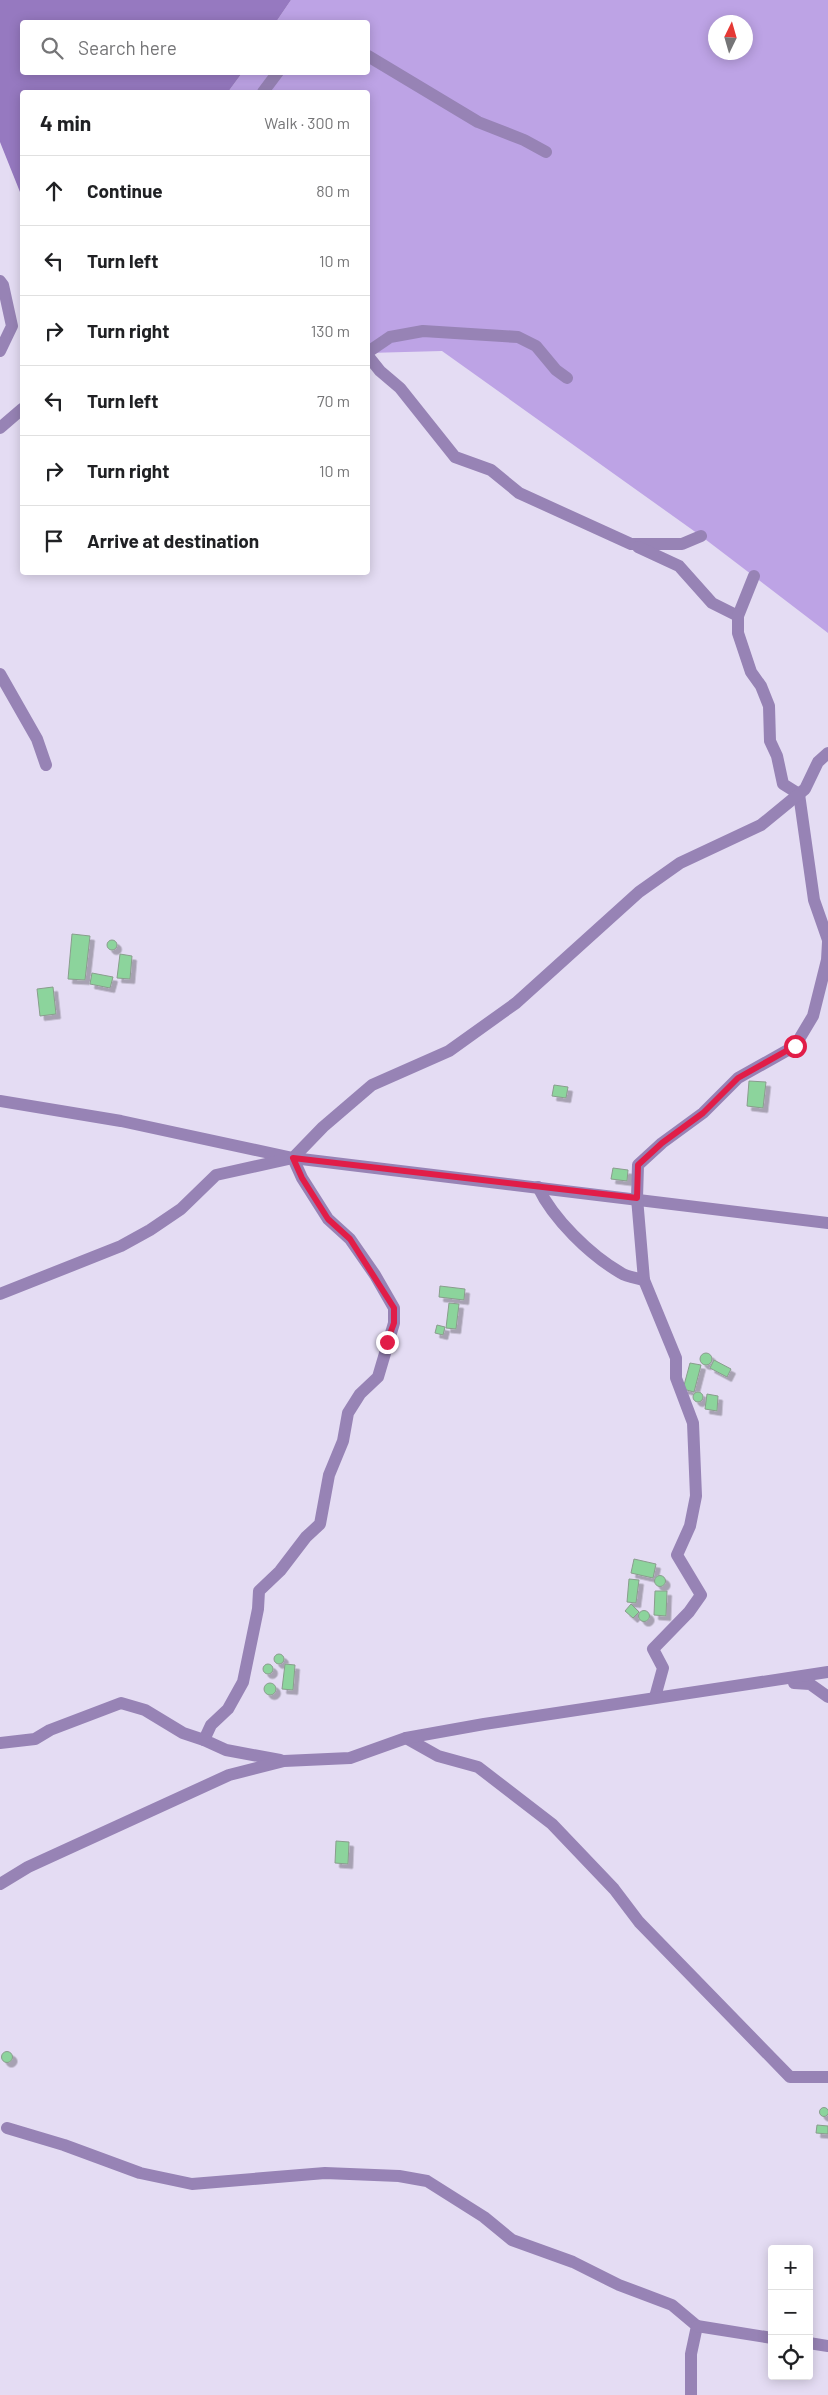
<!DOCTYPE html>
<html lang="en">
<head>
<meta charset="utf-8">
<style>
  :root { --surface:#fff; --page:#f2f2f2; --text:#202124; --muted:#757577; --line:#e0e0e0 }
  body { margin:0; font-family:Barlow,sans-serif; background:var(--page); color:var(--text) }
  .controls { position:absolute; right:15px; bottom:15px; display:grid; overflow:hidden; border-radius:5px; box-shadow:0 2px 12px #0003 }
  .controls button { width:45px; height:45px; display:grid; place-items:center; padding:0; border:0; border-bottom:1px solid var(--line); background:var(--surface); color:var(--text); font:25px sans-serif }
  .compass { position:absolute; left:708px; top:15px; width:45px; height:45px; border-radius:50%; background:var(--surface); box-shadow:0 2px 12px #0003; rotate:5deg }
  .stop { position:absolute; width:15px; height:15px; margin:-11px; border:4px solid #e11d48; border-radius:50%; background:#fff }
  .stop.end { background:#e11d48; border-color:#fff; box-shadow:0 1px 5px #0008 }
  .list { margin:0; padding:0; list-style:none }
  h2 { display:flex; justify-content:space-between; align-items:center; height:65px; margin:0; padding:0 20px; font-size:21px }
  h2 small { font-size:16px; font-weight:400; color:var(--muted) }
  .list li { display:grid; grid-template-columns:32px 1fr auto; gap:15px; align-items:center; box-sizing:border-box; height:70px; padding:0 20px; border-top:1px solid var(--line) }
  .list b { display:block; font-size:19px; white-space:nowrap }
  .list em { font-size:16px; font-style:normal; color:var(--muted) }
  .icon { flex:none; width:28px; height:28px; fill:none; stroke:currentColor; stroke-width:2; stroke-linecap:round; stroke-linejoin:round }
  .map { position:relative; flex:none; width:828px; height:2395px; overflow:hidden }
  .search { position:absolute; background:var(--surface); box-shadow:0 2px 12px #0003; left:20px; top:20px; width:350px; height:55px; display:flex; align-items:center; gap:12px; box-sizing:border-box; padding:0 18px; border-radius:5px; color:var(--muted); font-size:19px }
  .panel { position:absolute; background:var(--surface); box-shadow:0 2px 12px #0003; left:20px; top:90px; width:350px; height:485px; border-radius:5px }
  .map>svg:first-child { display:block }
</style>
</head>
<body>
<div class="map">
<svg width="828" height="2395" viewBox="0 0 828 2395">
  <defs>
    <filter id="shadow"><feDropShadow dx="4.5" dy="4.5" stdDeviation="0" flood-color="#0004"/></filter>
  </defs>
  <rect width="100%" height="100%" fill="#e4dcf3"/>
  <path fill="#bda3e5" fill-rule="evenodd" d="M291,0h537v633l-127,-97 -259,-185 -74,2v-261h-140l14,-19 126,-1v-50h-92zM716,22h30v30h-30z"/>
  <polygon fill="#9679c0" points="0,0 291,0 276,22 22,22 22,72 242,73 228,92 22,92 22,197 0,142"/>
  <g fill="#8cd49c" stroke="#899d8d" filter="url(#shadow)">
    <polygon points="72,934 90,936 85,980 68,979"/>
    <circle cx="112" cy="945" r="5"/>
    <polygon points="120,954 132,956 130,979 117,978"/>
    <polygon points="92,973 113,977 110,988 90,984"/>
    <polygon points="53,987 56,1014 40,1016 37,989"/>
    <polygon points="749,1081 766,1082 763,1108 747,1106"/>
    <polygon points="554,1085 568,1087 566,1098 552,1096"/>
    <polygon points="613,1168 628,1170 627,1181 611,1179"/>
    <polygon points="440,1286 465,1289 464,1300 439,1297"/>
    <polygon points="449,1303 459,1304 456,1329 446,1328"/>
    <polygon points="437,1325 445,1327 443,1335 435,1333"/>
    <circle cx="706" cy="1359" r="6"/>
    <polygon points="714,1360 731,1369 727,1377 710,1368"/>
    <polygon points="690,1363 701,1365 694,1392 683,1389"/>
    <circle cx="698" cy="1397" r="5"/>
    <polygon points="707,1394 718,1396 717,1411 705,1409"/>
    <polygon points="634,1559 656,1564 653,1578 631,1573"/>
    <circle cx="660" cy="1581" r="5.5"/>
    <polygon points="629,1579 639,1580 636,1603 627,1602"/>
    <polygon points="655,1591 667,1591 666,1616 654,1615"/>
    <polygon points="631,1604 639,1612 633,1618 625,1611"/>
    <circle cx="644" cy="1616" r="5.5"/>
    <circle cx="279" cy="1659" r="5"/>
    <polygon points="285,1664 295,1665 293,1690 282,1689"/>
    <circle cx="268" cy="1669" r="5"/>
    <circle cx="270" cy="1689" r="6"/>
    <polygon points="336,1841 349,1842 348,1864 335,1863"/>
    <circle cx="7" cy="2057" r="5.5"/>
    <circle cx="824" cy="2112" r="4.5"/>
    <polygon points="817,2125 828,2126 828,2134 816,2133"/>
  </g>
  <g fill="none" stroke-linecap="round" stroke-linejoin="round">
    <g stroke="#9783b5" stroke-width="12">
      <polyline points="368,56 478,122 524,140 546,152"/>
      <polyline points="263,92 278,72"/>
      <polyline points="0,281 3,285 12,326 0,351"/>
      <polyline points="368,352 390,337 423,331 518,337 536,346 556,370 567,378"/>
      <polyline points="368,356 380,371 400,388 455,457 491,470 519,493 631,544 682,544 701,536"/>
      <polyline points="0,428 22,409"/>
      <polyline points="638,547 679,566 712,603 738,616"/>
      <polyline points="754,576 738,616 738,633 751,672 761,686 769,706 770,741 777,756 783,784 799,794 814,900 828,940"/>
      <polyline points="0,674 37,739 46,765"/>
      <polyline points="0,1101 121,1121 293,1158 828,1223"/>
      <path d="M538,1187c15,32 52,68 83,86 6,4 16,5 23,7"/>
      <polyline points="0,1294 121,1246 150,1230 181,1209 216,1175 293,1158 323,1127 372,1085 449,1051 516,1003 639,892 680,863 761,825 805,789 818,762 828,753"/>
      <polyline points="794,1683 810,1684 828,1697"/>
      <polyline points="655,1697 663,1668 653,1649 689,1612 701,1595 677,1555 690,1526 696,1496 693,1423 676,1378 676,1358 644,1280 637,1198 638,1165 662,1143 703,1113 738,1078 795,1046 813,1016 827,960 828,942"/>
      <polyline points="406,1738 438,1756 478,1767 552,1824 614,1889 639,1922 790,2077 828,2077"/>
      <polyline points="0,1743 35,1739 50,1730 121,1703 145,1710 183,1733 204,1740"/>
      <polyline points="280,1760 226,1750 204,1740 211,1725 228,1709 243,1682 258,1609 259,1591 280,1571 306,1537 320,1524 329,1475 343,1441 348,1413 360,1394 378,1377 394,1323 394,1308 375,1275 350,1239 328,1219 302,1178 293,1158"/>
      <polyline points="0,1884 28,1867 229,1775 284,1761 350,1758 406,1738 484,1724 828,1672"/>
      <polyline points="7,2128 64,2145 140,2173 192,2184 325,2173 399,2176 427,2181 484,2217 512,2240 573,2262 619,2285 672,2305 697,2326 691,2354 691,2395"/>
      <polyline points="697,2326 772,2338"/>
      <polyline points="809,2343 828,2346"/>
    </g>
  </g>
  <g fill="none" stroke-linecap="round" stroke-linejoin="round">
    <polyline stroke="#e11d48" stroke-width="6" points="387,1342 394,1323 394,1308 350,1239 328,1219 302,1178 293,1158 637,1198 638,1165 662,1143 703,1113 738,1078 795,1046"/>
  </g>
</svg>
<div class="controls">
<button>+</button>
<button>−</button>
<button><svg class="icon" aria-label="locate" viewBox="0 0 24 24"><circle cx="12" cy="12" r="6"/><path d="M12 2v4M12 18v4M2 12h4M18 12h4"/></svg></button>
</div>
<svg class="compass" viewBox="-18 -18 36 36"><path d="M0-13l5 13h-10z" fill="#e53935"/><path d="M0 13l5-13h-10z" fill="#757577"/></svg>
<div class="stop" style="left:795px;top:1046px"></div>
<div class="stop end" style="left:387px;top:1342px"></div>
<div class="search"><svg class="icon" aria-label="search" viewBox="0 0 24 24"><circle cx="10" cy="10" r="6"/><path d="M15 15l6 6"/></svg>Search here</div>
<section class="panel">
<h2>4 min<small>Walk · 300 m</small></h2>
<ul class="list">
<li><svg class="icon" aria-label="ahead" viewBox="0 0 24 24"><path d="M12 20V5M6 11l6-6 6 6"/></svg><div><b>Continue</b></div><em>80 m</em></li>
<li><svg class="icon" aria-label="left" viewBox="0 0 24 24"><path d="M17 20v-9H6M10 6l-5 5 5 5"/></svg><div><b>Turn left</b></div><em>10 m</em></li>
<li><svg class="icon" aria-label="right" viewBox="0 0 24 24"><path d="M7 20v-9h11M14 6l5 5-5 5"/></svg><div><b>Turn right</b></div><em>130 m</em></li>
<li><svg class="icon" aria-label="left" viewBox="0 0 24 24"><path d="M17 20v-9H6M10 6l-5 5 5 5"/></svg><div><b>Turn left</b></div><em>70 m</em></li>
<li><svg class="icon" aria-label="right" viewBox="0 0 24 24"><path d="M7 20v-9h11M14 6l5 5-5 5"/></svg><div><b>Turn right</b></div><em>10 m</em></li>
<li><svg class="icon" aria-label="arrive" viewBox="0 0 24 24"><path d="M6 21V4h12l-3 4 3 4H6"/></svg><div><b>Arrive at destination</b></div></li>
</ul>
</section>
</div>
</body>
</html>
